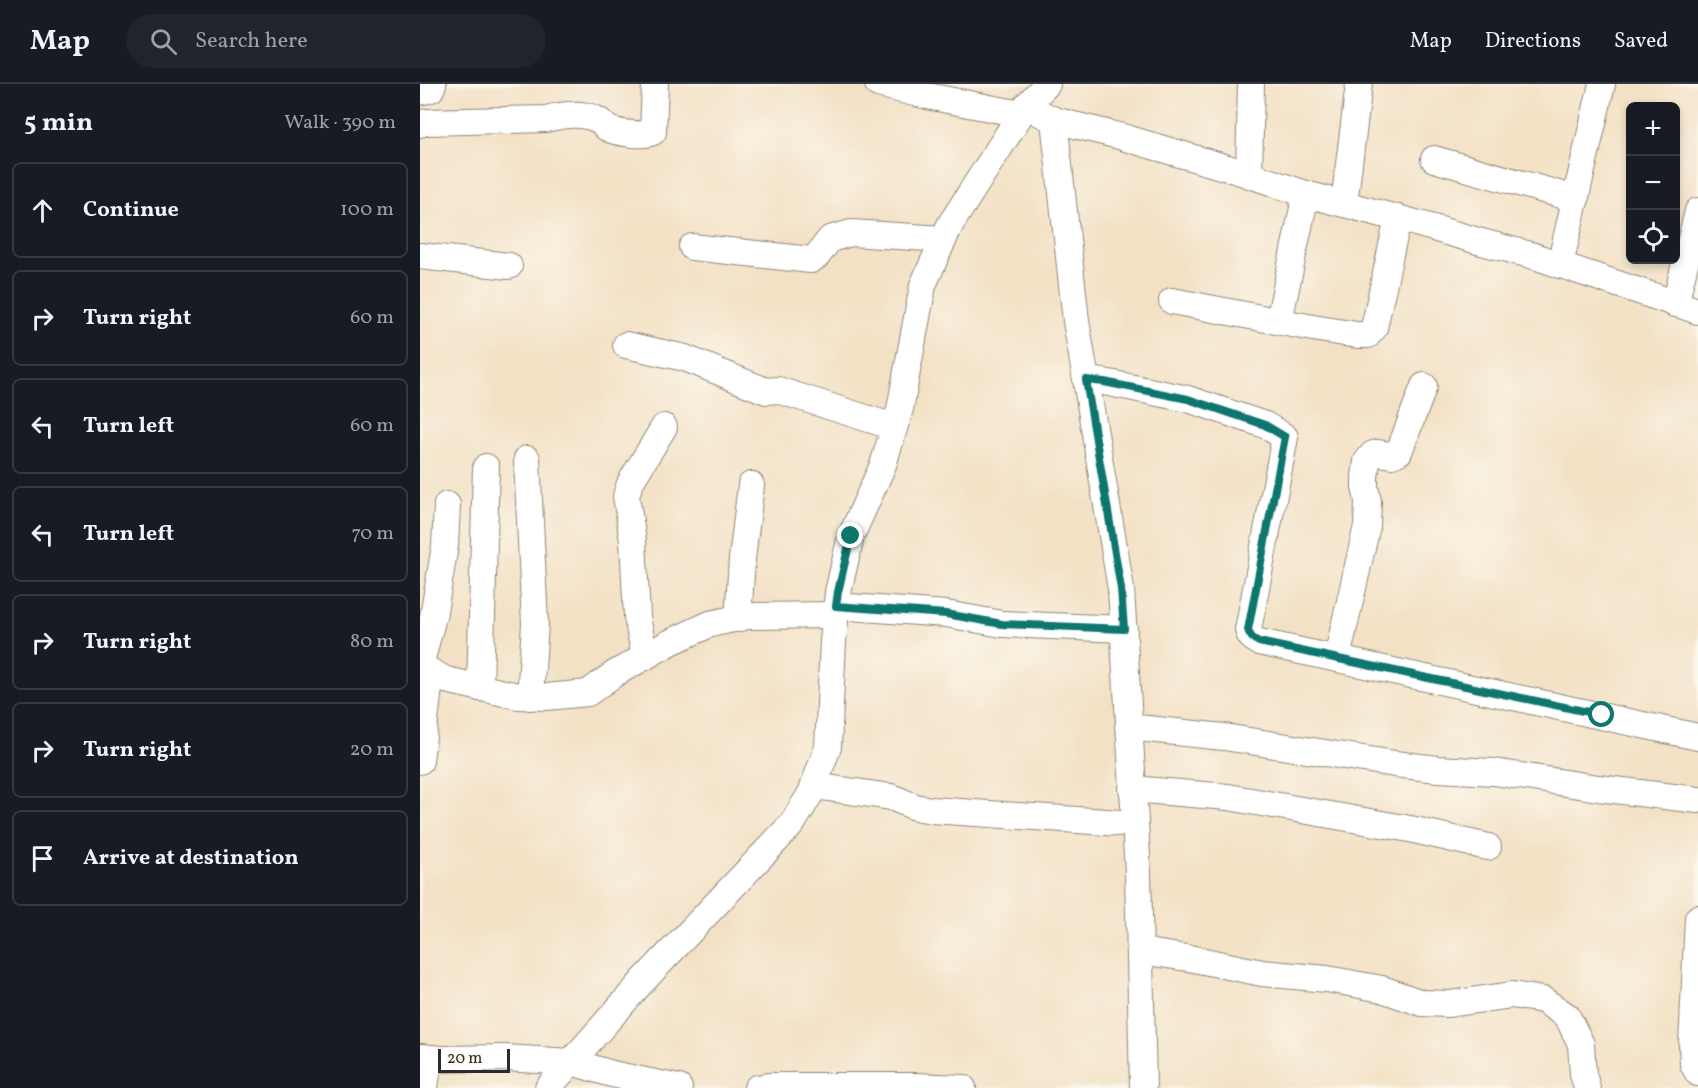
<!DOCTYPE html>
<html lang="en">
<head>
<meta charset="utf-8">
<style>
  :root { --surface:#171b24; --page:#20242c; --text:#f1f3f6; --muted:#9ea1a6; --line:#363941 }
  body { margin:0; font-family:Vollkorn,serif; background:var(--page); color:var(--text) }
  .controls { position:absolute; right:18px; top:18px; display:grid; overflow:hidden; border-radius:9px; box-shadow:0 3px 9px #0003 }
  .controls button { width:54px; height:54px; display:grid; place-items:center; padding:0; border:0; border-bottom:2px solid var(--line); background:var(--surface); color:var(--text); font:30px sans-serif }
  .scale { position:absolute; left:18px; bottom:15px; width:72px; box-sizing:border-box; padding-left:6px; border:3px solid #2b2b2b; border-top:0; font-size:16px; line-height:21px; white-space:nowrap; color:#2b2b2b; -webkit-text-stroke:4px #fbf7ec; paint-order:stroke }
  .stop { position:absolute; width:18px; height:18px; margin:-14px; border:4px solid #0f766e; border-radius:50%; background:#fff }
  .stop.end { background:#0f766e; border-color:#fff; box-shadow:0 2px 6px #0008 }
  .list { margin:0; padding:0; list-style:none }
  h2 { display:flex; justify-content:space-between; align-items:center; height:78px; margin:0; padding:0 24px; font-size:26px }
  h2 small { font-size:20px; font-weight:400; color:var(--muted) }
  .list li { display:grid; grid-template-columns:39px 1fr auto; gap:18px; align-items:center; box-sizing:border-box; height:96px; margin:0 12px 12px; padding:0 12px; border:2px solid var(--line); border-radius:9px }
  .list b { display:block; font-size:22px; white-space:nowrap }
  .list em { font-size:20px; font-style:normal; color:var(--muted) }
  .icon { flex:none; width:33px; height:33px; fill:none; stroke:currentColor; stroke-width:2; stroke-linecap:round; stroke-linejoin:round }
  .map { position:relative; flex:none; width:1278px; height:1004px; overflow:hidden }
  header { display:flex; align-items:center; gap:36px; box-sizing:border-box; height:84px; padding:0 30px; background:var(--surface); border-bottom:2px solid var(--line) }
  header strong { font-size:28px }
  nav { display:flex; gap:33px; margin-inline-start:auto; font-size:21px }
  .search { width:420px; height:54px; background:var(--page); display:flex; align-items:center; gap:15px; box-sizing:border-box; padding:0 21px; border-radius:33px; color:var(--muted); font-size:22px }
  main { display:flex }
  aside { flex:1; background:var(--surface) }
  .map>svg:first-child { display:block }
</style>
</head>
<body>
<header>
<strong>Map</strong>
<div class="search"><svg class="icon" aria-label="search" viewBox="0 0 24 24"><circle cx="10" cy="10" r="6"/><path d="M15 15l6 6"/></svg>Search here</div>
<nav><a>Map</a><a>Directions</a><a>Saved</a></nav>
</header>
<main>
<aside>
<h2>5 min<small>Walk · 390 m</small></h2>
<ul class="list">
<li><svg class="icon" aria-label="ahead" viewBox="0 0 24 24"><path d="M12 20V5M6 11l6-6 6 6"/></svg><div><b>Continue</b></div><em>100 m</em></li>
<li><svg class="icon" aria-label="right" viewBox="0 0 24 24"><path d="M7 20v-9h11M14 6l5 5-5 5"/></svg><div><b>Turn right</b></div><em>60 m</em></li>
<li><svg class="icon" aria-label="left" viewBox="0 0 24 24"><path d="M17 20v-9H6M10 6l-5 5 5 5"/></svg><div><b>Turn left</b></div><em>60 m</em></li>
<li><svg class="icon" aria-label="left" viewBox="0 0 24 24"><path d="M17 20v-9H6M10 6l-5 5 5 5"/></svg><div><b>Turn left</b></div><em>70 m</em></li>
<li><svg class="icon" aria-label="right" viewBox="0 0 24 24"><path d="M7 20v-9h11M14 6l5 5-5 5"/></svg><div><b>Turn right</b></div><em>80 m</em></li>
<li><svg class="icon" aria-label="right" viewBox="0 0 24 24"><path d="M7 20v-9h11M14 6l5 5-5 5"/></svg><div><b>Turn right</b></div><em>20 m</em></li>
<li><svg class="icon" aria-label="arrive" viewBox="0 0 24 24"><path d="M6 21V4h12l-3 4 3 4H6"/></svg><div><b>Arrive at destination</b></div></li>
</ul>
</aside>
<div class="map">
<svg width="1278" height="1004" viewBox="0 0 1278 1004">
  <rect width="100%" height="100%" fill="#fbf7ec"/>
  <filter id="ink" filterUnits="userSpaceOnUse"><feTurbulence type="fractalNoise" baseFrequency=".0167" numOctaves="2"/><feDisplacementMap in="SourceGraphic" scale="12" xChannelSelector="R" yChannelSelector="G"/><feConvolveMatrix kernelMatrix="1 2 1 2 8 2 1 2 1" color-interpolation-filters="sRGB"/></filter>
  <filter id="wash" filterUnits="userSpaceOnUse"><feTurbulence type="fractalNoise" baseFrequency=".008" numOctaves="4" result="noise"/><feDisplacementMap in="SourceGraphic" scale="24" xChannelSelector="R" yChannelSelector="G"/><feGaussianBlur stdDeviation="1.35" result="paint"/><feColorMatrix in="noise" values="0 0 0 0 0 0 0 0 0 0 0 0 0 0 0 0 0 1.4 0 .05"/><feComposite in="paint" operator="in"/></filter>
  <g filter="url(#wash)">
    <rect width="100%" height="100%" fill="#f3e1c5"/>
  </g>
  <g filter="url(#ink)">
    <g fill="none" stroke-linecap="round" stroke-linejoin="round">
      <g stroke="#8f8678" stroke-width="28">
        <g id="street">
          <polyline points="458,0 507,12 601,30"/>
          <polyline points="0,8 11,5 13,0"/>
          <polyline points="620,29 634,36 699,52 821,88 886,110 996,139 1058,157 1114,172 1278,227"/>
          <path d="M634,36l22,201 10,59 18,2 84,17 77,26 20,12 -37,193c2,7 5,9 11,12l439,95"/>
          <path d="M0,40l6,-2 120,-3c15,-4 35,-7 50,0 5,2 7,6 11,9 9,5 37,9 46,4l2,-48"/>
          <polyline points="1014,75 1156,115"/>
          <polyline points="829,91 831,0"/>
          <polyline points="924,120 939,0"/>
          <polyline points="272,163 391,176 397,172 410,155 431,149 524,155"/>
          <polyline points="0,172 89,182"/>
          <polyline points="1140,181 1182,0"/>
          <polyline points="752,217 893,244 937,251 948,251 954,244 978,134"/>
          <polyline points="1255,220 1278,127"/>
          <polyline points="859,237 886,110"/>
          <polyline points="206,261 265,274 346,307 358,306 474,343"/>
          <polyline points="666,296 701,505 718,788 723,1004"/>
          <polyline points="107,375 115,540 110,613"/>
          <polyline points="416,522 526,530 582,540 704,545"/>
          <polyline points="318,535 322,475 331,401"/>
          <polyline points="225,573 217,533 213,457 206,412 210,399 244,343"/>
          <polyline points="917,574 947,442 948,417 945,403 945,393 947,377 953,370 958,369 972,371 979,368 1004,302"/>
          <polyline points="0,582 26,596 98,612 126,613 168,609 194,590 251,558 290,540 327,532 416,531"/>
          <polyline points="0,582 13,533 25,462 27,421"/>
          <polyline points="60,604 66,383"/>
          <polyline points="708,643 804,653 975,680 1018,685 1074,688 1178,704 1278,716"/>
          <polyline points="0,677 11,588"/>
          <polyline points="394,702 471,713 495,723 512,726 715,740"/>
          <polyline points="712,705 808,713 990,745 1068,763"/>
          <polyline points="1278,834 1272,961 1273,980 1278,989"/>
          <polyline points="720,867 774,875 842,889 907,895 962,905 1002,919 1029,920 1092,911 1123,916 1147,932 1161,960 1163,990 1167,1004"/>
          <polyline points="0,973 22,975 85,974 152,978 192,990 259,1004"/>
          <polyline points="5,1004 9,974"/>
          <polyline points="128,1004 221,899 372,740 391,709 408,663 413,557 418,508 431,452 463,381 480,325 503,201 530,141 606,22 627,0"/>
          <polyline points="337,1004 349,1002 495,1002 543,1004"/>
        </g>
      </g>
      <use href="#street" stroke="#fff" stroke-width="26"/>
    </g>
  </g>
  <g fill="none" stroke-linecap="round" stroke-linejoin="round" filter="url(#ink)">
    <path stroke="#0f766e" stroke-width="8" d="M431,452l-13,56 -2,14 110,8 56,10 122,5 -3,-40 -35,-209 18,2 84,17 77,26 20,12 -37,193c2,7 5,9 11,12l343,73"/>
  </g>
</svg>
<div class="controls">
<button>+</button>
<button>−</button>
<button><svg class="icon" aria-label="locate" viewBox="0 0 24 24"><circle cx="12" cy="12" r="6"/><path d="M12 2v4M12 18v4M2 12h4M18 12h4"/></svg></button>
</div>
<div class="scale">20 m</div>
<div class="stop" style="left:1182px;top:631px"></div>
<div class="stop end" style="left:431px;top:452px"></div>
</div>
</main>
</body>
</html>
